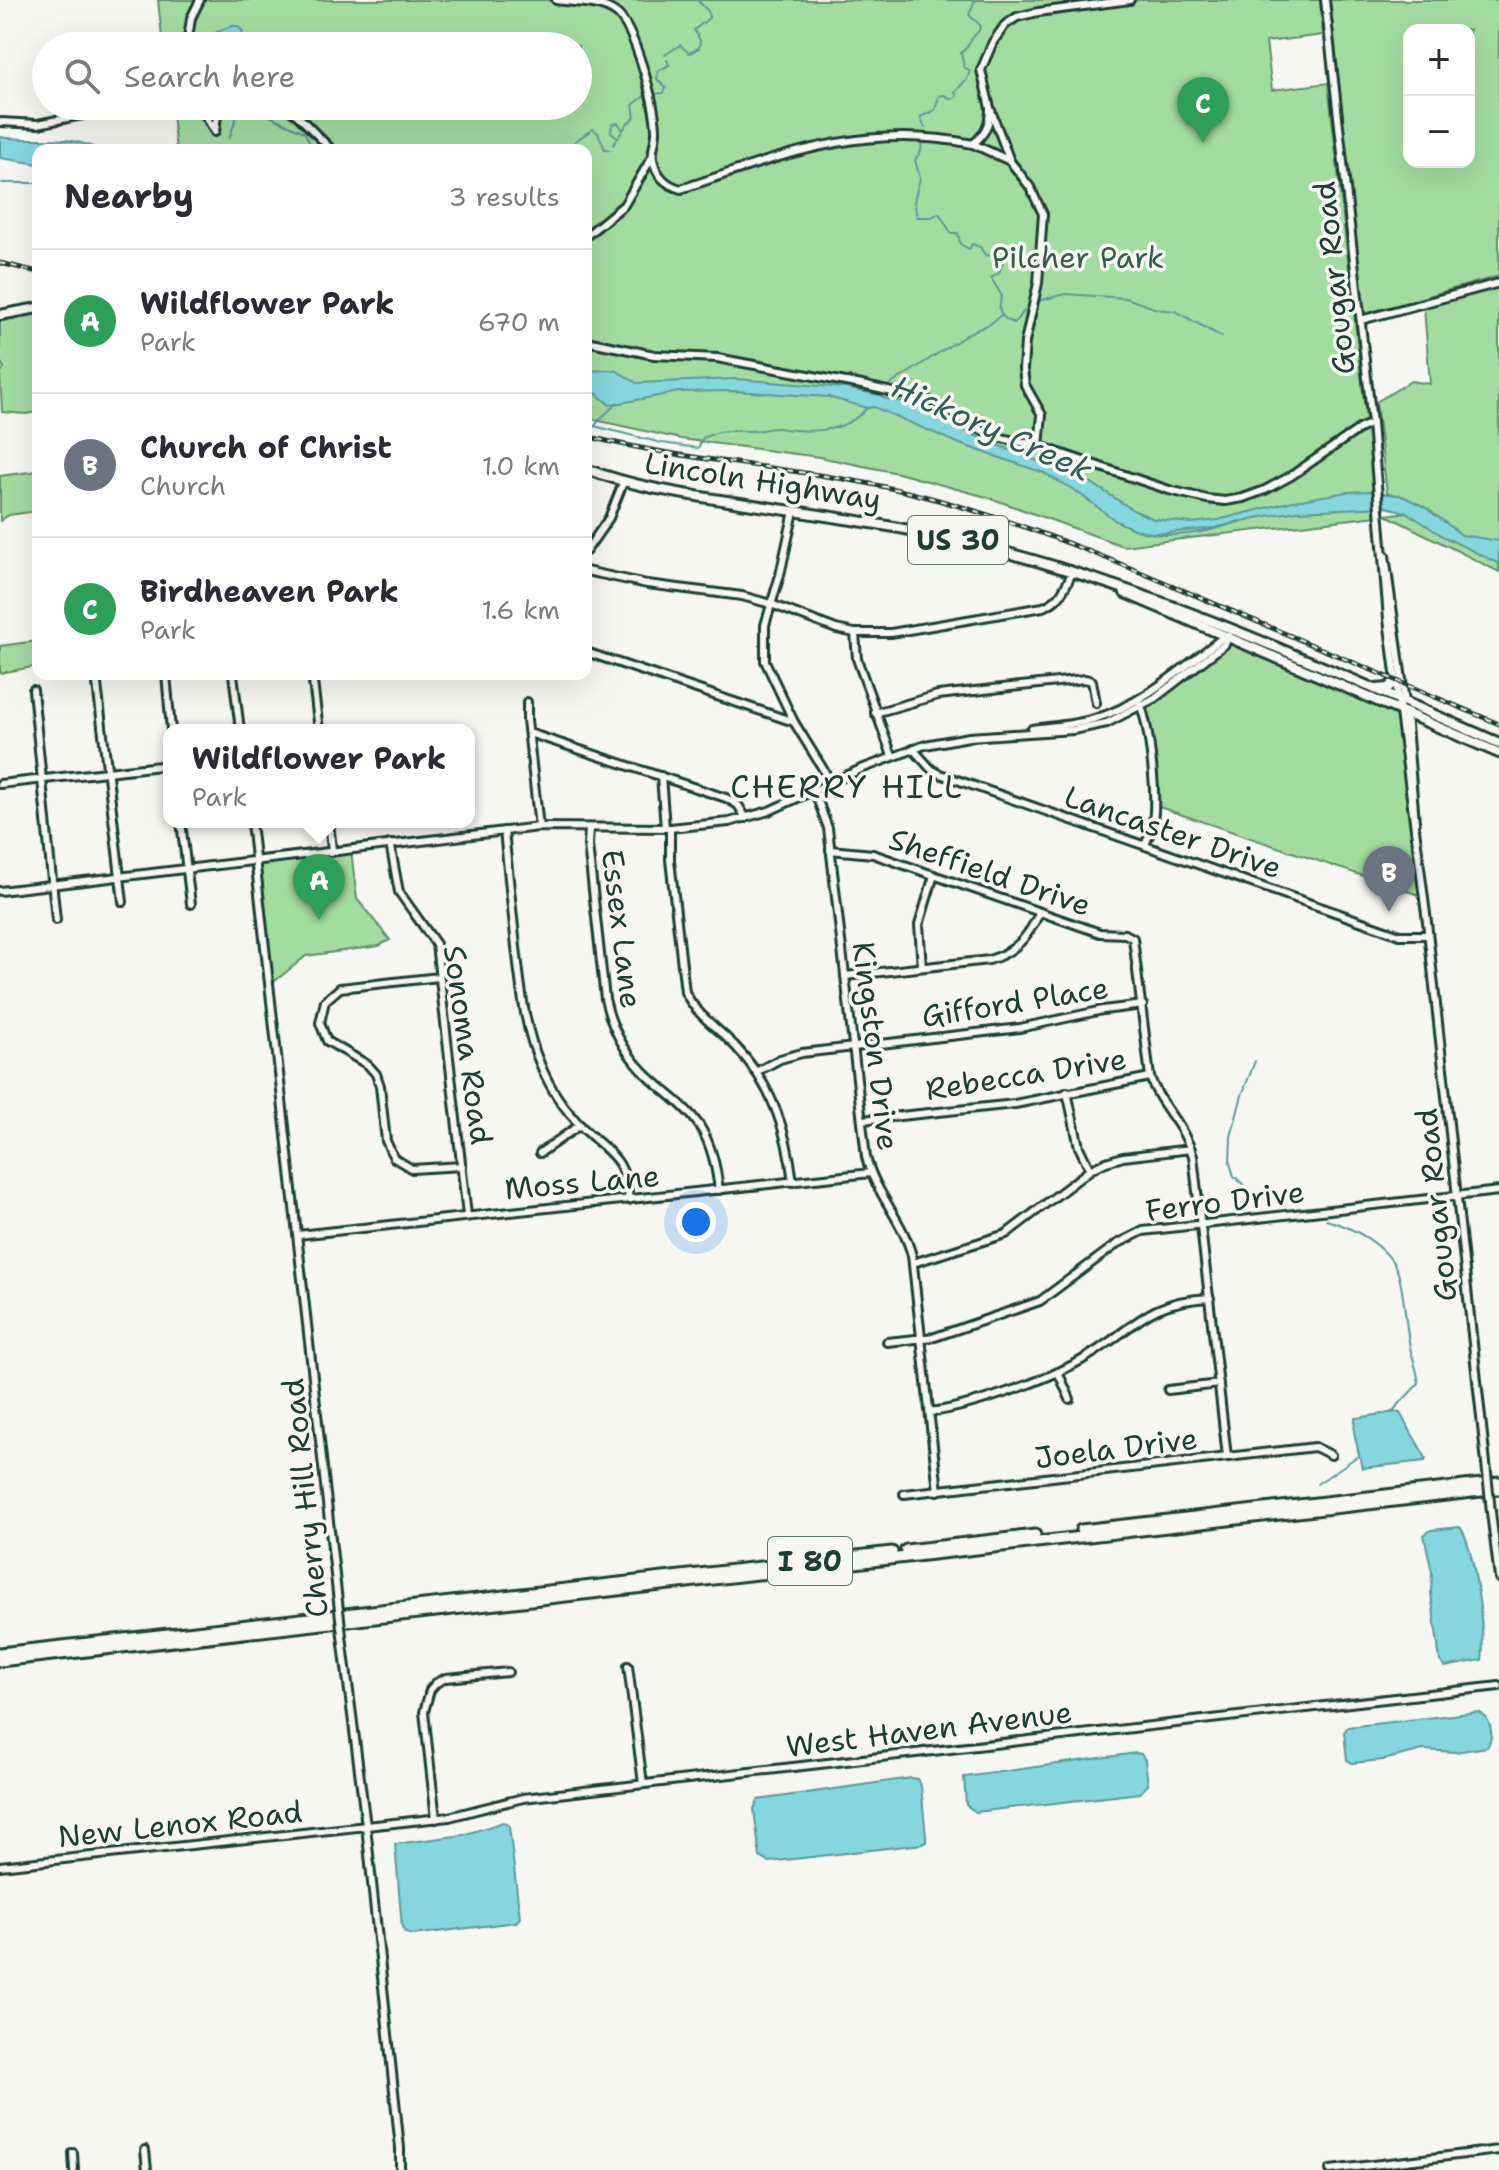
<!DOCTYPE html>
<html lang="en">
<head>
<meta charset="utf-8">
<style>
  :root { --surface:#fff; --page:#f2f2f3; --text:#2b2b33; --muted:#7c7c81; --line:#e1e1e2; --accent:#0f766e }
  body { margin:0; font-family:"Shantell Sans",sans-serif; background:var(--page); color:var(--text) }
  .controls { position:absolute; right:24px; top:24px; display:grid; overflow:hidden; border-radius:16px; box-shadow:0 8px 32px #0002 }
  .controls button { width:72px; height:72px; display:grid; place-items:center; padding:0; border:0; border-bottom:2px solid var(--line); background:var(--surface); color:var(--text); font:40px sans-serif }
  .you { position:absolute; left:696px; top:1222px; width:28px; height:28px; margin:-20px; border:6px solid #fff; border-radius:50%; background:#1a73e8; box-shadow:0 0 0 12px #1a73e833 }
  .badge { display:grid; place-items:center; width:52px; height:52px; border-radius:50%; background:var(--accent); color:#fff; font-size:26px; font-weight:700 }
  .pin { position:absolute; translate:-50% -66px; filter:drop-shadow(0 2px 4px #0008) }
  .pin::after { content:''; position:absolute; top:42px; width:28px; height:24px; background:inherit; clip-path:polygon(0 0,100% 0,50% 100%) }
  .popup { position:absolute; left:163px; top:724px; width:312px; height:104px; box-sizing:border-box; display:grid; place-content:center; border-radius:16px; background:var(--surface); filter:drop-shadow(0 2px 6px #0005); font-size:26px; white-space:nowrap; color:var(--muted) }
  .popup b { font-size:30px; color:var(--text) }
  .popup::after { content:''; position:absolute; left:50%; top:100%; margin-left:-16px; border:16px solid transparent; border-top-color:var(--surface) }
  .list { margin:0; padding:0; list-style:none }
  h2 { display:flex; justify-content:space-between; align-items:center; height:104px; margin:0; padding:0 32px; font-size:34px }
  h2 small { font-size:26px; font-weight:400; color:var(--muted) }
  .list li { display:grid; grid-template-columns:52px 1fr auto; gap:24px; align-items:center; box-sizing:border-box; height:144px; padding:0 32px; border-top:2px solid var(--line) }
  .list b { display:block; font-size:30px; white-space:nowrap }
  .list p { margin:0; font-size:26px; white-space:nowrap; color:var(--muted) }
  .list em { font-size:26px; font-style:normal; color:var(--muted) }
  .icon { flex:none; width:44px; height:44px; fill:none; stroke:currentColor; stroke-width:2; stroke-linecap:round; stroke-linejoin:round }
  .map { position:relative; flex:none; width:1499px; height:2170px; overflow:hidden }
  .search { position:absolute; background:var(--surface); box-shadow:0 8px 32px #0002; left:32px; top:32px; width:560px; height:88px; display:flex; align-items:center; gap:20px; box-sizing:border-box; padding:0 28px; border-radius:44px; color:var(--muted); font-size:30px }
  .panel { position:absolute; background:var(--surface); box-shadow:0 8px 32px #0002; left:32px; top:144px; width:560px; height:536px; border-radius:16px }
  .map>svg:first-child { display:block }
</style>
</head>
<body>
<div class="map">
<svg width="1499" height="2170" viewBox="0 0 1499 2170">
  <rect width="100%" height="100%" fill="#f6f6f2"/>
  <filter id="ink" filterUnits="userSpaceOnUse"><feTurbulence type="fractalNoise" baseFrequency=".0125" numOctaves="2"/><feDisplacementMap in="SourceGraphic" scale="16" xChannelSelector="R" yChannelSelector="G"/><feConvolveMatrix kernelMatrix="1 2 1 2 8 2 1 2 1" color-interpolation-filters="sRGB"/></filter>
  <g filter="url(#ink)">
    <g fill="#a3dca1" stroke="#618c6a" stroke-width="2" fill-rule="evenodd">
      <polygon points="158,0 1320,0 1323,35 1266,42 1272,90 1328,83 1377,516 1123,546 990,498 898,473 819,457 681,439 586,418 586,150 176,150 171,106 578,106 578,46 163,46"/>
      <path d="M1330,0h169v276l-135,38zM1409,30h60v132h-60z"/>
      <polygon points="1499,286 1499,572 1386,515 1428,509 1402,496 1387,493 1376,402 1411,381 1430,384 1424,307"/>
      <polygon points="38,311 38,412 26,414 2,412 0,373 4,368 0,361 0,318"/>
      <polygon points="38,471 38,511 9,515 0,521 0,476"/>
      <polygon points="38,641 38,666 0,673 0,646"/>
      <polygon points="1228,641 1397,712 1422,896 1156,806 1149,721 1145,708"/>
      <polygon points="351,850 357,899 390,940 379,946 306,956 270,985 257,861"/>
    </g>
    <g fill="#85d6dd" stroke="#5c9999" stroke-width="2">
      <polygon points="231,26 238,26 243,32 232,46 202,46 211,35"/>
      <path d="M0,137c36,6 64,-5 99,13h-61v14l-38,-6z"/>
      <polygon points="611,370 617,371 637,383 736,379 845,388 880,395 884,398 914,405 978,437 1090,482 1133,510 1154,519 1191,523 1218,520 1289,502 1347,492 1370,491 1402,496 1425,507 1462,535 1499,541 1499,564 1444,537 1406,512 1386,507 1298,511 1260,517 1215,528 1167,533 1148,533 1133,529 1116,521 1073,489 1044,473 960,444 874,407 867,408 828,397 734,391 679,392 610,405 586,385 586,371"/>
      <polygon points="1396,1412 1400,1413 1426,1458 1425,1461 1362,1468 1354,1432 1355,1418"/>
      <path d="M1460,1527c14,17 26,110 22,133l-37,7 -5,-6 -9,-68 1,-21 -8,-37 7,-5z"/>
      <path d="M1478,1712c13,5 17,24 9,35l-32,5 -32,-2 -40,10 -31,3 -5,-3 -3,-28 4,-5z"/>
      <polygon points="1136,1753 1141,1754 1145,1760 1148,1785 1140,1793 976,1812 966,1805 964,1777"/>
      <polygon points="911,1778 917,1779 921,1786 926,1836 926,1842 922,1844 769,1862 760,1857 754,1809 758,1800"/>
      <polygon points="503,1822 509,1826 520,1918 516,1922 413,1935 405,1933 402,1927 395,1844 463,1835"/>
    </g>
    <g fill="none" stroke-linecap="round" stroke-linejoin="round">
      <g stroke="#5c9999" stroke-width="2">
        <polyline points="665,55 680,45 689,53 699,48 700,40 694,30 709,18 708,11 697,0"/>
        <polyline points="654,94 664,93 666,88 657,79 658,71 669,65 667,60"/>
        <path d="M925,128l-5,-11 15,-7 4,-14 5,-1 8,4 5,-3 -2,-4 12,-13 3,-8 -6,-4 -3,-14c9,-7 9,-15 18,-22l1,-6 -11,-10 6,-15"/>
        <polyline points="619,138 611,132 612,124 618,123 623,130"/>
        <polyline points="229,139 237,115 243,111 259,111 304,132 314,150"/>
        <polyline points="922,140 921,151 915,160 920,178 914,201 917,217 932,217 939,213 951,233 958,233 960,244 969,249 972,244 980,247 985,255 1002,257"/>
        <polyline points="613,145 627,124 635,117 633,105 647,94"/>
        <polyline points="570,150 575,141 593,129 598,133 605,149 610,150"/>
        <polyline points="2,183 38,183"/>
        <path d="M1004,259l-5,14 -8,5 11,18c-5,13 -3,22 12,27l17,-20"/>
        <polyline points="1038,301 1065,294 1126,298 1157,309 1175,311 1222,337"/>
        <polyline points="885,388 971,332 990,324 1001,315"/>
        <path d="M586,424l76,19 36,5 5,-10c21,-10 28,-7 50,-7 8,0 17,-4 25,-3 31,5 66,6 89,-20"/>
        <path d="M595,426c6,-11 15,-14 22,-24"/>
        <path d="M1140,530c27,11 72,2 99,-9"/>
        <polyline points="1255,1061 1242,1095 1231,1137 1230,1163 1234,1176 1254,1195 1280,1196 1296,1200"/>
        <path d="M1326,1220c25,6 63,26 72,53 7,23 7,50 12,74 3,12 7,23 9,36l-28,30"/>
        <polyline points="1317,1484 1358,1456"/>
      </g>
      <g stroke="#1f3d34" stroke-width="12">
        <g id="minor">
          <path d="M556,0c19,3 44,1 60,13 19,14 39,92 40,116 1,9 -5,21 -3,30 3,16 13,26 28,30 102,-34 182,-67 292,-45 12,-10 17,-20 17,-36"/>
          <polyline points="1325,0 1372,423 1388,619 1427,922 1486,1463"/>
          <polyline points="187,46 191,18 200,0"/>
          <polyline points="200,106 215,132 218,106"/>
          <polyline points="284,106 297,115 332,150"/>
          <polyline points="0,122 38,124 126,106"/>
          <polyline points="973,144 1010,161 1030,187 1043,214 1038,283 1025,342 1023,369 1025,385 1042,415 1039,446"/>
          <polyline points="1010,161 990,108 981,70 993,42 1005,25 1017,17 1038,12 1130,0"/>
          <polyline points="586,236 624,205 652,157"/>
          <polyline points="1361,320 1499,283"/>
          <polyline points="586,341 654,355 717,358 862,385 931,401 992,436 1039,446 1169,490 1207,499 1225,501 1243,498 1265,490 1291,476 1359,429 1372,423"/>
          <polyline points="794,511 780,575 765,625 765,661 794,722 831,782"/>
          <polyline points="586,551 609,518 623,483"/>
          <polyline points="1385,555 1405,702"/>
          <path d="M586,571l61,13 95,12 29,8 65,25 19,4h36l152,-26c18,-7 21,-18 29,-34"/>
          <polyline points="855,633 857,659 892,756"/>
          <polyline points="586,652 794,722"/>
          <polyline points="166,674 171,730"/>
          <polyline points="233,674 240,730"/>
          <polyline points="312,674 319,730"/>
          <polyline points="97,684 123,902"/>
          <polyline points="33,690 56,920"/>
          <polyline points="527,702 527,720 539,827"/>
          <path d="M1140,704c10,24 17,91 13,118 -1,8 -5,16 -8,23"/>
          <polyline points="875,713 938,695 1085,679 1092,681 1096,703"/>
          <polyline points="1406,713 1415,822"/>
          <path d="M1032,729c21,-3 42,-4 62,-10 49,-15 87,-50 127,-80l7,-1"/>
          <polyline points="529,733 726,798 738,805 746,818"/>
          <polyline points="913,749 931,769 940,774 1400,935 1428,935"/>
          <polyline points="661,776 665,828"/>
          <polyline points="0,784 169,765"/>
          <path d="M814,790l14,38 38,329c9,36 37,63 46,99l26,235"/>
          <polyline points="181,822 191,904"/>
          <polyline points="251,822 337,1593"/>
          <polyline points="329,822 332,850"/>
          <path d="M589,828l-1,17 17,154c7,32 21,57 45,79 17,16 36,28 49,47 13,20 17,42 20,65"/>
          <path d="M670,828v32l15,132c12,24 33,36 51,55 36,38 51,84 57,135"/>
          <path d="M504,831c4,39 8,77 12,116 5,41 8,81 25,119 9,22 24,44 41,61 28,28 43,29 47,73"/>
          <polyline points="390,844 399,892 436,944 467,1215"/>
          <path d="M830,850l43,4 227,79 25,1 8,4 17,139c10,30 34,47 43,79l34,301"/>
          <polyline points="0,891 539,827 670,828 729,822 769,811 861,769 925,745 969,737 1073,730 1107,723 1155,698 1225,644 1229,635"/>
          <polyline points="922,967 919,925 934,875"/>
          <path d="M845,976l144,-16c27,-8 39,-23 51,-48"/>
          <polyline points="439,977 340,988 325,1001 320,1023 327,1041 368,1065 376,1074 380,1086 386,1141 394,1158 412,1169 462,1166"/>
          <polyline points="756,1072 780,1059 802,1053 1020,1028 1103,1010 1143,1005"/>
          <polyline points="1067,1092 1079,1147 1090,1170"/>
          <polyline points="862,1120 1015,1104 1150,1077"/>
          <polyline points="540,1153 580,1125"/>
          <polyline points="298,1235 871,1173"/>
          <polyline points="913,1263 1006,1234 1090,1170 1106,1162 1123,1157 1191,1149"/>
          <polyline points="887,1342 935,1337 1040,1301 1117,1244 1143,1231 1499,1191"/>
          <polyline points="1058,1372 1070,1399"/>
          <polyline points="1168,1390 1219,1384"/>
          <path d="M930,1412c41,-5 114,-31 150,-51 53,-29 62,-60 130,-63"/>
          <polyline points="904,1494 1315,1447 1331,1455"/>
          <polyline points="1491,1512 1499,1578"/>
          <polyline points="343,1644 366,1826 400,2148 400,2170"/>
          <polyline points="628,1666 643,1784"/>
          <polyline points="436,1819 424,1712 430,1690 436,1683 446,1678 508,1672"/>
          <polyline points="0,1866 449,1817 523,1798 1499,1686"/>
          <polyline points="145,2150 147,2170"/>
          <polyline points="73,2153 74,2170"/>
          <polyline points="1330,2170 1499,2150"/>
        </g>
      </g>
      <g stroke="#1f3d34" stroke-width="14">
        <g id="major">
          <polyline points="0,315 38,308"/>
          <path d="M586,469c48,18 97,25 148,33 75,12 152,21 227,39 187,44 362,126 538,202"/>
          <polyline points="1125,593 1499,753"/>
          <polyline points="1376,689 1388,688 1396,680"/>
        </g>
      </g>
      <g stroke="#1f3d34" stroke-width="15">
        <g id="highway">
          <polyline points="1081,1530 1499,1482"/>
          <polyline points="906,1550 1035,1535"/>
          <polyline points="0,1653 892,1552"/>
          <polyline points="0,1661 1499,1489"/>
        </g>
      </g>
      <use href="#minor" stroke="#f6f6f2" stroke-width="6"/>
      <use href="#major" stroke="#f6f6f2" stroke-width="8"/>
      <use href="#highway" stroke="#f6f6f2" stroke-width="9"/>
      <g stroke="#1f3d34" stroke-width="5">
        <g id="rail">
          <polyline points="0,263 38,272"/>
          <path d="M586,436c114,29 232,31 345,62 100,27 194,67 289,108 93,39 186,79 279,118"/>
        </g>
      </g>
      <use href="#rail" stroke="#f6f6f2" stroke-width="2" stroke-dasharray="6" stroke-linecap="butt"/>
      <g stroke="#1f3d34" stroke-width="12" stroke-linecap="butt">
        <g id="minor-bridge">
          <polyline points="1486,1463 1491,1512"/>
          <polyline points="337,1593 343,1644"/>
        </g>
      </g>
      <use href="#minor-bridge" stroke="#f6f6f2" stroke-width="6"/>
    </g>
  </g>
  <g text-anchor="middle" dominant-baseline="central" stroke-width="7" stroke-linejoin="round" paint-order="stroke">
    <g fill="#f6f6f2" stroke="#60746d" stroke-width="2">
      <rect x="908" y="516" width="100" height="48" rx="6"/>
      <rect x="768" y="1537" width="84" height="48" rx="6"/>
    </g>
    <g font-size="28" font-weight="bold" fill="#1f3d34">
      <text x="958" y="540">US 30</text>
      <text x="810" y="1561">I 80</text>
    </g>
    <g font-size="30" fill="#395d4a" stroke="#f6f6f2">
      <text x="1078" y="257">Pilcher Park</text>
    </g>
    <g font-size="30" fill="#1f3d34" stroke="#f6f6f2">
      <text transform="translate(1334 278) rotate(-96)">Gougar Road</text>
      <text transform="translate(763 481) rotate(9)">Lincoln Highway</text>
      <text transform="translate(1173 832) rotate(19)">Lancaster Drive</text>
      <text transform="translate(990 872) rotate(19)">Sheffield Drive</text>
      <text transform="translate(622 929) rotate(83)">Essex Lane</text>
      <text transform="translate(1015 1002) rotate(-9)">Gifford Place</text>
      <text transform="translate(468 1045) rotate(82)">Sonoma Road</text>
      <text transform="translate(876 1046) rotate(83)">Kingston Drive</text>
      <text transform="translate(1026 1074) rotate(-9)">Rebecca Drive</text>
      <text transform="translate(582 1182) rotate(-5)">Moss Lane</text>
      <text transform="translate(1225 1201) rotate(-7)">Ferro Drive</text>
      <text transform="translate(1436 1205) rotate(-96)">Gougar Road</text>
      <text transform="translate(1116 1448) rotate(-7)">Joela Drive</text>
      <text transform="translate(305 1498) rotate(-96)">Cherry Hill Road</text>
      <text transform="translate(929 1729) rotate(-7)">West Haven Avenue</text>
      <text transform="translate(180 1824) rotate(-6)">New Lenox Road</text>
    </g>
    <g font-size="32" font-style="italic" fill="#335c56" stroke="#f6f6f2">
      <text transform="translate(992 428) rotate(24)">Hickory Creek</text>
    </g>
    <g font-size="32" letter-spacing="2" fill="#1f3d34" stroke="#f6f6f2">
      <text x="847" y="786">CHERRY HILL</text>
    </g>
  </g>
</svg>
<div class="controls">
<button>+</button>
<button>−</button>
</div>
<div class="you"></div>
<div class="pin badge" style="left:319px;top:920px;background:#2e9e5b">A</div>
<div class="popup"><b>Wildflower Park</b>Park</div>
<div class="pin badge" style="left:1389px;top:912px;background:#6b7280">B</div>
<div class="pin badge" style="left:1203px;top:143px;background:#2e9e5b">C</div>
<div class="search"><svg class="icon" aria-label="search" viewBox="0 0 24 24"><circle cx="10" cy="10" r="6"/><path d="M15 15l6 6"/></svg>Search here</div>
<section class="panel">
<h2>Nearby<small>3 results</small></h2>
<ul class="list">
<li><span class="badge" style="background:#2e9e5b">A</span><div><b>Wildflower Park</b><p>Park</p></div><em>670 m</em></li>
<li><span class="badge" style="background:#6b7280">B</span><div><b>Church of Christ</b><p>Church</p></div><em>1.0 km</em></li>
<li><span class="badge" style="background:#2e9e5b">C</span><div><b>Birdheaven Park</b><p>Park</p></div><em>1.6 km</em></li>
</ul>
</section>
</div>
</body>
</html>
